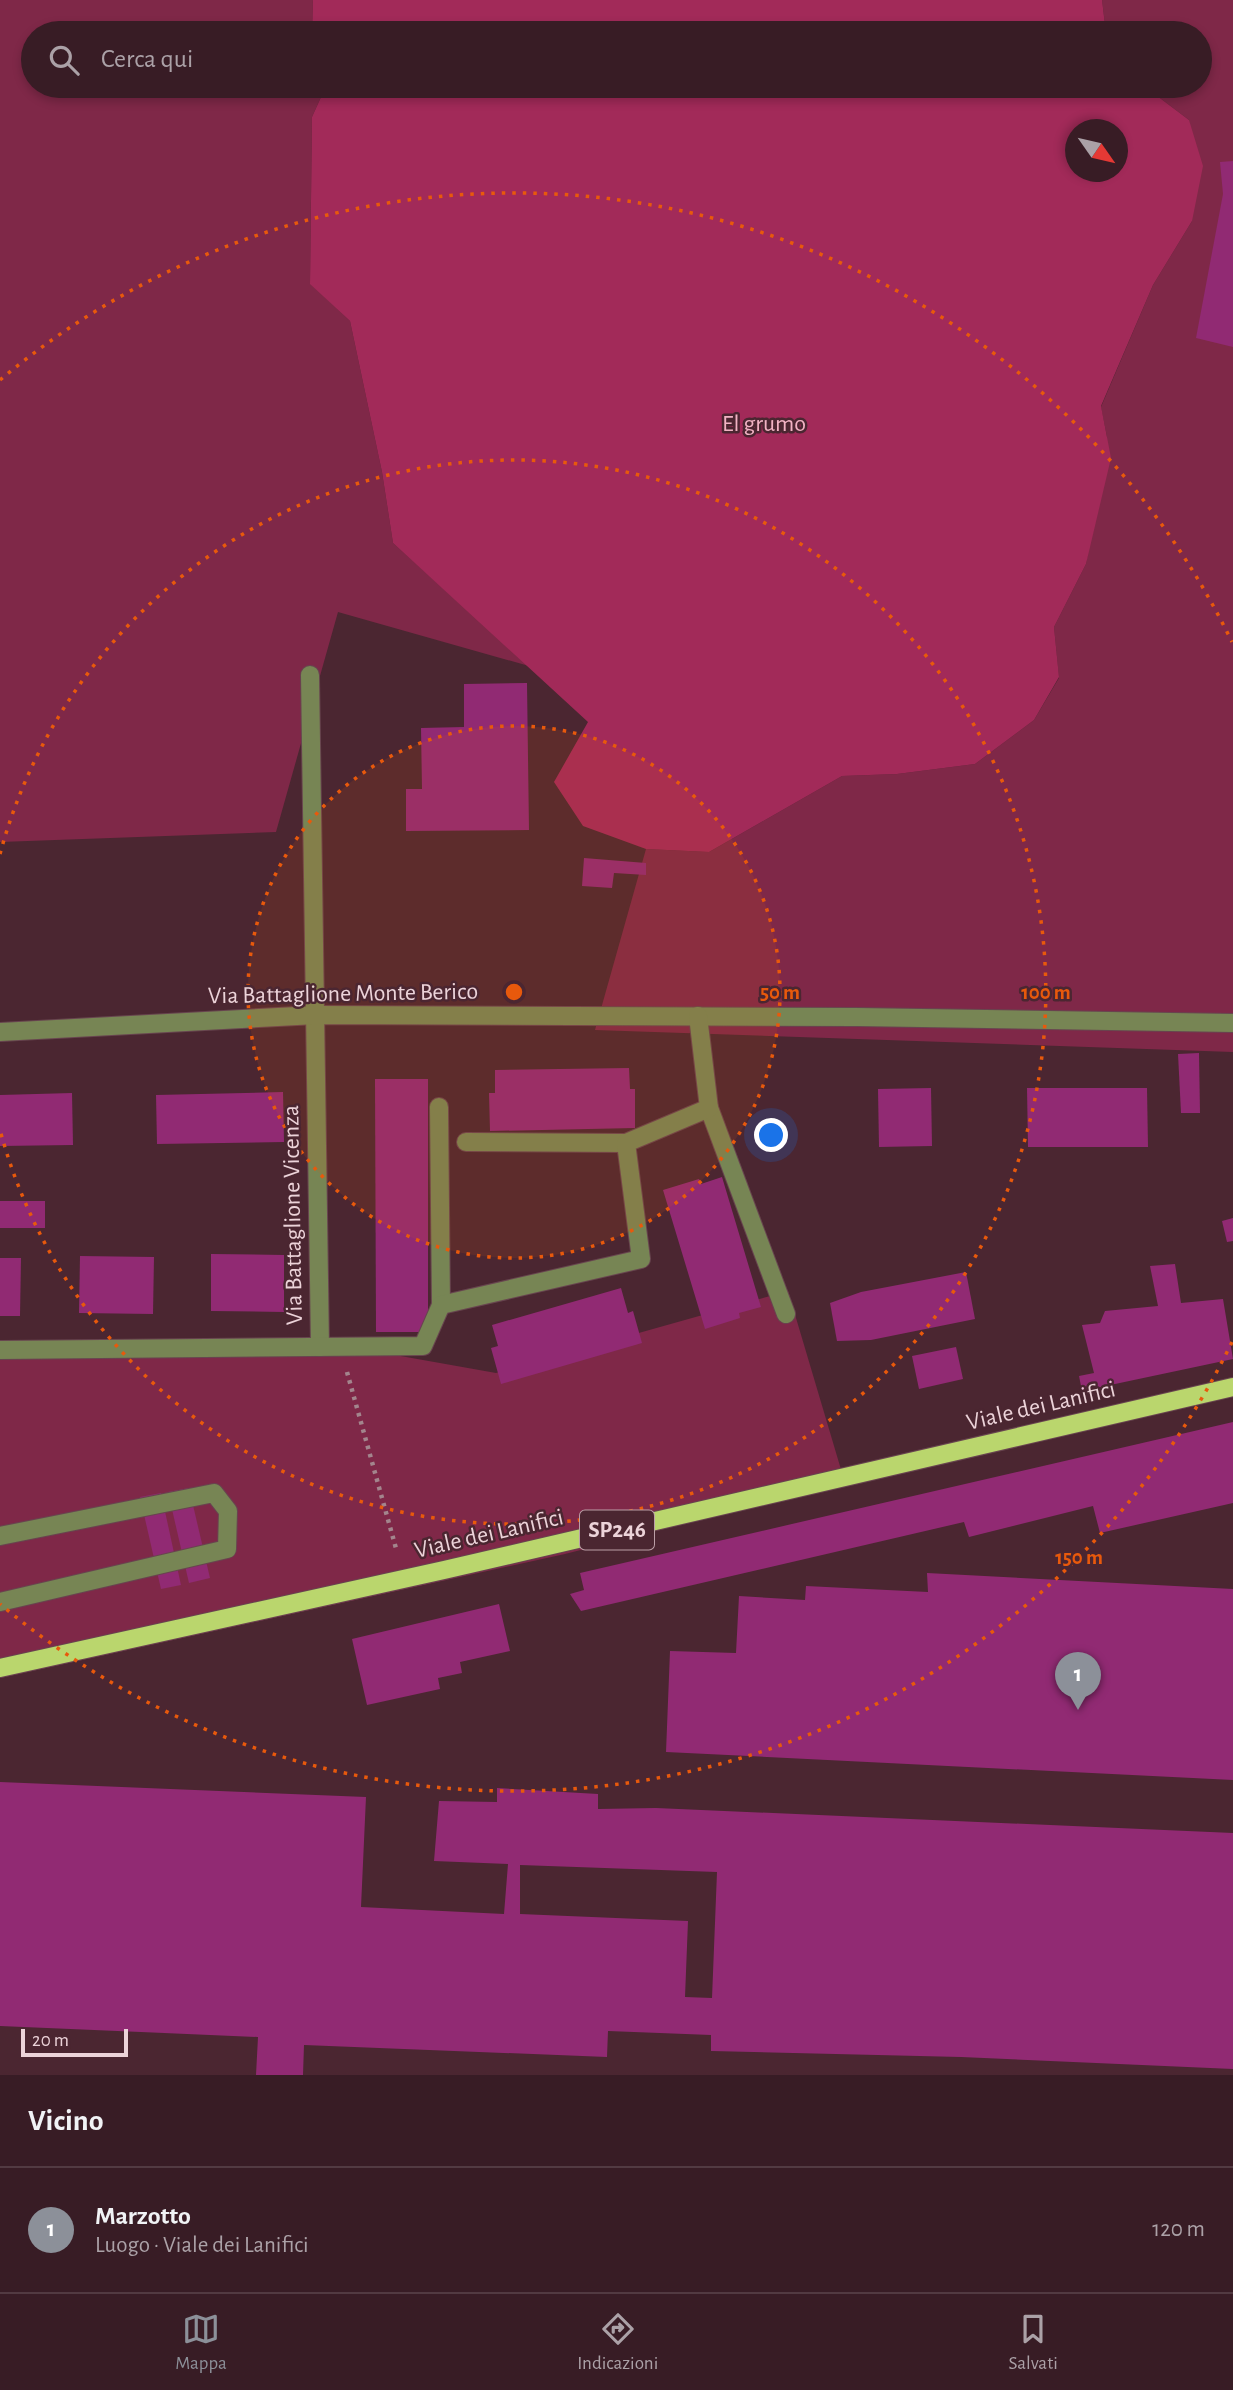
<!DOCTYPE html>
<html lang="it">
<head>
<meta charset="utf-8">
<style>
  :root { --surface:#381c25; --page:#3f252d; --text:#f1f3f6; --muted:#aba1a7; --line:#523a42; --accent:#8c9099 }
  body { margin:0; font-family:"Alegreya Sans",sans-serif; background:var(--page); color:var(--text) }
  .compass { position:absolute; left:1065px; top:119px; width:63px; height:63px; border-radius:50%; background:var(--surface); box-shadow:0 4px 10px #0003; rotate:124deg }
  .scale { position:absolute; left:21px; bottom:18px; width:107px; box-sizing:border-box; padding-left:7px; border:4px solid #ecd3d9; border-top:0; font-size:19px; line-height:24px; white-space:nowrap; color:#ecd3d9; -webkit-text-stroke:5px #4b2631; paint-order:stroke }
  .you { position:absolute; left:772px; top:1136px; width:24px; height:24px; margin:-18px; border:5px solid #fff; border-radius:50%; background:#1a73e8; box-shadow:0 0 0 10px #1a73e833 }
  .badge { display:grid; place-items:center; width:46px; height:46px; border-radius:50%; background:var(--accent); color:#fff; font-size:23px; font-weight:700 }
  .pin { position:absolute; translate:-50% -58px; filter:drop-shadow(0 2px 4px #0008) }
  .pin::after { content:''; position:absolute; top:37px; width:24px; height:21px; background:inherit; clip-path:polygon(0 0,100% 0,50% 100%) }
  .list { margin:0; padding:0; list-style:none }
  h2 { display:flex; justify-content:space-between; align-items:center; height:91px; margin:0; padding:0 28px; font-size:30px }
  h2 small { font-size:23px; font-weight:400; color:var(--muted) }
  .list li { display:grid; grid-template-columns:46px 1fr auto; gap:21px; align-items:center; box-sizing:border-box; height:126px; padding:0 28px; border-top:2px solid var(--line) }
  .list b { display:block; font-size:26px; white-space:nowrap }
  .list p { margin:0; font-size:23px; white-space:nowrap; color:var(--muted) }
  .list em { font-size:23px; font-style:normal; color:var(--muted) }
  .icon { flex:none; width:38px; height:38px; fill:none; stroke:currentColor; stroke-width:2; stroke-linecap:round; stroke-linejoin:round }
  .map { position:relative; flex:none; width:1233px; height:2075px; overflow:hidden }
  .search { position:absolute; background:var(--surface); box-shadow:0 4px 10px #0003; left:21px; right:21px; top:21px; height:77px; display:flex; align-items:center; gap:18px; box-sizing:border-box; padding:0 24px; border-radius:38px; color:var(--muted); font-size:26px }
  .sheet { height:217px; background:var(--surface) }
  nav { display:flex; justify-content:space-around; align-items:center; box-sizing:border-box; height:98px; border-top:2px solid var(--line); background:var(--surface); font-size:19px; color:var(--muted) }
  nav a { display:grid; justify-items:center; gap:4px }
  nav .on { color:var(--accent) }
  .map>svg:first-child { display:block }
</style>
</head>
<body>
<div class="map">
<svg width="1233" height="2075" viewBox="0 0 1233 2075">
  <rect width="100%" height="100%" fill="#4b2631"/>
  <g fill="#7f2848">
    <polygon points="0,0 313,0 312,33 33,33 33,86 326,86 312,117 310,283 350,321 382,472 393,543 529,666 338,612 276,832 0,842"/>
    <polygon points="1102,0 1233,0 1233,1052 595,1030 646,849 709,852 842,776 897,774 975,764 1034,720 1059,678 1054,627 1086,564 1107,437 1101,407 1153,285 1192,221 1189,120 1144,86 1200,86 1200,33 1106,33"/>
    <polygon points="788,1291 845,1483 565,1554 0,1678 0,1341 305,1339 496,1373"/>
  </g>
  <g fill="#a22a59" fill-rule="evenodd">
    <polygon points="313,0 1102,0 1106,33 312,33"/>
    <path d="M326,86h818l45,34 14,46 -11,55 -39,64 -52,121 10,52 -25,106 -32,63 5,50 -25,43 -59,44 -78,10 -55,2 -133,76 -63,-3 -63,-23 -29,-44 34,-60 -195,-179 -11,-71 -32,-151 -40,-37 2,-167zM1076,130h42v42h-42z"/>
  </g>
  <g fill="#912a73" fill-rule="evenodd">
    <polygon points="1233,161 1233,347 1196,338 1223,194 1220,162"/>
    <polygon points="527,683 529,830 406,831 406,789 422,789 421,728 464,727 464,684"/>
    <polygon points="584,858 646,863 646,875 614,873 612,888 582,886"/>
    <polygon points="1199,1053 1200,1113 1181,1113 1178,1054"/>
    <polygon points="629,1068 630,1089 635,1089 635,1128 490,1131 489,1093 495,1093 495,1070"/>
    <polygon points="375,1079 428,1079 428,1332 376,1332"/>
    <polygon points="931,1088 932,1146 879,1147 878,1089"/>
    <polygon points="1027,1088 1147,1088 1148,1147 1028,1147"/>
    <polygon points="283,1092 284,1142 157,1144 156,1095"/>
    <polygon points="72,1093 73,1145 0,1146 0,1095"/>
    <polygon points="722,1177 761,1307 739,1313 740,1318 705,1329 663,1190 699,1179 701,1184"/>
    <rect x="0" y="1201" width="45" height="27"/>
    <polygon points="1233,1218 1233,1241 1227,1242 1222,1221"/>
    <polygon points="211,1254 284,1255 284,1312 211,1311"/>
    <polygon points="80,1256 154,1257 153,1314 79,1313"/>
    <polygon points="0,1258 21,1258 20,1316 0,1316"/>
    <polygon points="1175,1264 1181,1303 1223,1299 1233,1359 1082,1391 1079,1376 1094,1373 1082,1325 1100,1323 1105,1311 1158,1306 1150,1266"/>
    <polygon points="966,1272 975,1319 871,1340 837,1341 830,1303 861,1292"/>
    <polygon points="621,1288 628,1313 633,1311 642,1343 501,1384 491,1348 498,1346 492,1325"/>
    <polygon points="956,1347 963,1379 919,1389 912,1356"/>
    <polygon points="1233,1422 1233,1503 1100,1533 1093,1506 969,1537 964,1522 581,1611 570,1594 584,1590 580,1573"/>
    <polygon points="189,1488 210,1578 189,1583 168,1492"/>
    <polygon points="161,1493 181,1585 161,1589 140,1497"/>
    <polygon points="927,1573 1233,1589 1233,1780 666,1752 670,1651 736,1653 739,1596 805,1600 806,1586 928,1592"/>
    <polygon points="499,1604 510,1651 460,1662 462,1673 438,1678 440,1689 367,1705 352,1639"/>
    <path d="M0,1782l366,15 -5,110 143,7 4,-50 -74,-3 5,-60 58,1v-14l101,6v15l58,-1 577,25v236l-272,-12 -250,-6v-16l-103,-4 -1,26 -303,-12 -1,30h-47l2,-38 -258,-11zM520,1865l197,7 -5,126 -27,-1 3,-76 -168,-7z"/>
  </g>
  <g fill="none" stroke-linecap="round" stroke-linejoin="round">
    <g stroke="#68454f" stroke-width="20">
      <g id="minor">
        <polyline points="310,675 320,1347"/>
        <polyline points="0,1032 316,1015 857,1017 1233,1023"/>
        <polyline points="439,1107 441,1305"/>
        <polyline points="709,1108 786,1314"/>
        <polyline points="466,1142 626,1143"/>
        <polyline points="0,1350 423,1346 441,1305 641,1259 626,1143 709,1108 698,1016"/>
        <polyline points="0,1536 214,1493 228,1511 227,1549 0,1602"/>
      </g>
    </g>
    <g stroke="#68454f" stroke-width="20">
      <polyline id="major" points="0,1668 444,1570 1233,1387"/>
    </g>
    <polyline stroke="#a3858d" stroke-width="4.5" stroke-dasharray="3.5 5" stroke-linecap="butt" points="347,1372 397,1552"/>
    <use href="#minor" stroke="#778554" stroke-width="18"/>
    <use href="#major" stroke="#bad66d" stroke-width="18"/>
  </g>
  <circle cx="514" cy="992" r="266" fill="#e8590c" fill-opacity=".12"/>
  <g fill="none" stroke="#e8590c" stroke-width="3.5" stroke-dasharray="3.5 7">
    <circle cx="514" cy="992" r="266"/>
    <path d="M0 854A532 532 0 1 1 0 1130"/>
    <path d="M1232 1342A799 799 0 0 1 0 1604M0 380A799 799 0 0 1 1232 642"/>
  </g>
  <g text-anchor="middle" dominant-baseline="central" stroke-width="5" stroke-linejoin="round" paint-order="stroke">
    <rect fill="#4b2631" stroke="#bc9fa7" stroke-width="2" x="580" y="1510.5" width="74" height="39" rx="5"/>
    <g font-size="23" font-weight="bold" fill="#ecd3d9">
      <text x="617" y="1530">SP246</text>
    </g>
    <g font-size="24" fill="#f2b3c4" stroke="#4b2631">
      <text x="764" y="424">El grumo</text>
    </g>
    <g font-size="24" fill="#ecd3d9" stroke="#4b2631">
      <text transform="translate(343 994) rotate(-1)">Via Battaglione Monte Berico</text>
      <text transform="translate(293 1215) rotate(-91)">Via Battaglione Vicenza</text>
      <text transform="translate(1041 1406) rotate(-13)">Viale dei Lanifici</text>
      <text transform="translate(489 1534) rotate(-13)">Viale dei Lanifici</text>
    </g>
  </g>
  <circle cx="514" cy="992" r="10" fill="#e8590c" stroke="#4b2631" stroke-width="3.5"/>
  <g font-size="21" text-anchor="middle" font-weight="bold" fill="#e8590c" stroke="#4b2631" stroke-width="5" stroke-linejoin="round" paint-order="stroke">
    <text x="780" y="999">50 m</text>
    <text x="1046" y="999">100 m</text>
    <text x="1079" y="1564">150 m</text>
  </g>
</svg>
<svg class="compass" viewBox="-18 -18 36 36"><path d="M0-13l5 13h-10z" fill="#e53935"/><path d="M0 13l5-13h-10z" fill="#aba1a7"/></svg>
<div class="scale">20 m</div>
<div class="you"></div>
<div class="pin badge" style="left:1078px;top:1710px">1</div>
<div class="search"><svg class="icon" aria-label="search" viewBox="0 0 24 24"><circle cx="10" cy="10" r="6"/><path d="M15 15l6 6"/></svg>Cerca qui</div>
</div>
<section class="sheet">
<h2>Vicino<small></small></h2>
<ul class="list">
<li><span class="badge">1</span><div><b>Marzotto</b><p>Luogo · Viale dei Lanifici</p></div><em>120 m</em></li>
</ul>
</section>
<nav>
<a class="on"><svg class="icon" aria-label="map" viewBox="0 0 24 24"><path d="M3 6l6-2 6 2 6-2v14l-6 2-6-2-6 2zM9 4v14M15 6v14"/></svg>Mappa</a>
<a><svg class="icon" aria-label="directions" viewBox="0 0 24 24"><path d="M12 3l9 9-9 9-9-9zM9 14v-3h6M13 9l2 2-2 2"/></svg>Indicazioni</a>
<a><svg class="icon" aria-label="saved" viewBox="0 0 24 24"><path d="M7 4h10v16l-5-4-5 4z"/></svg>Salvati</a>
</nav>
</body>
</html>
